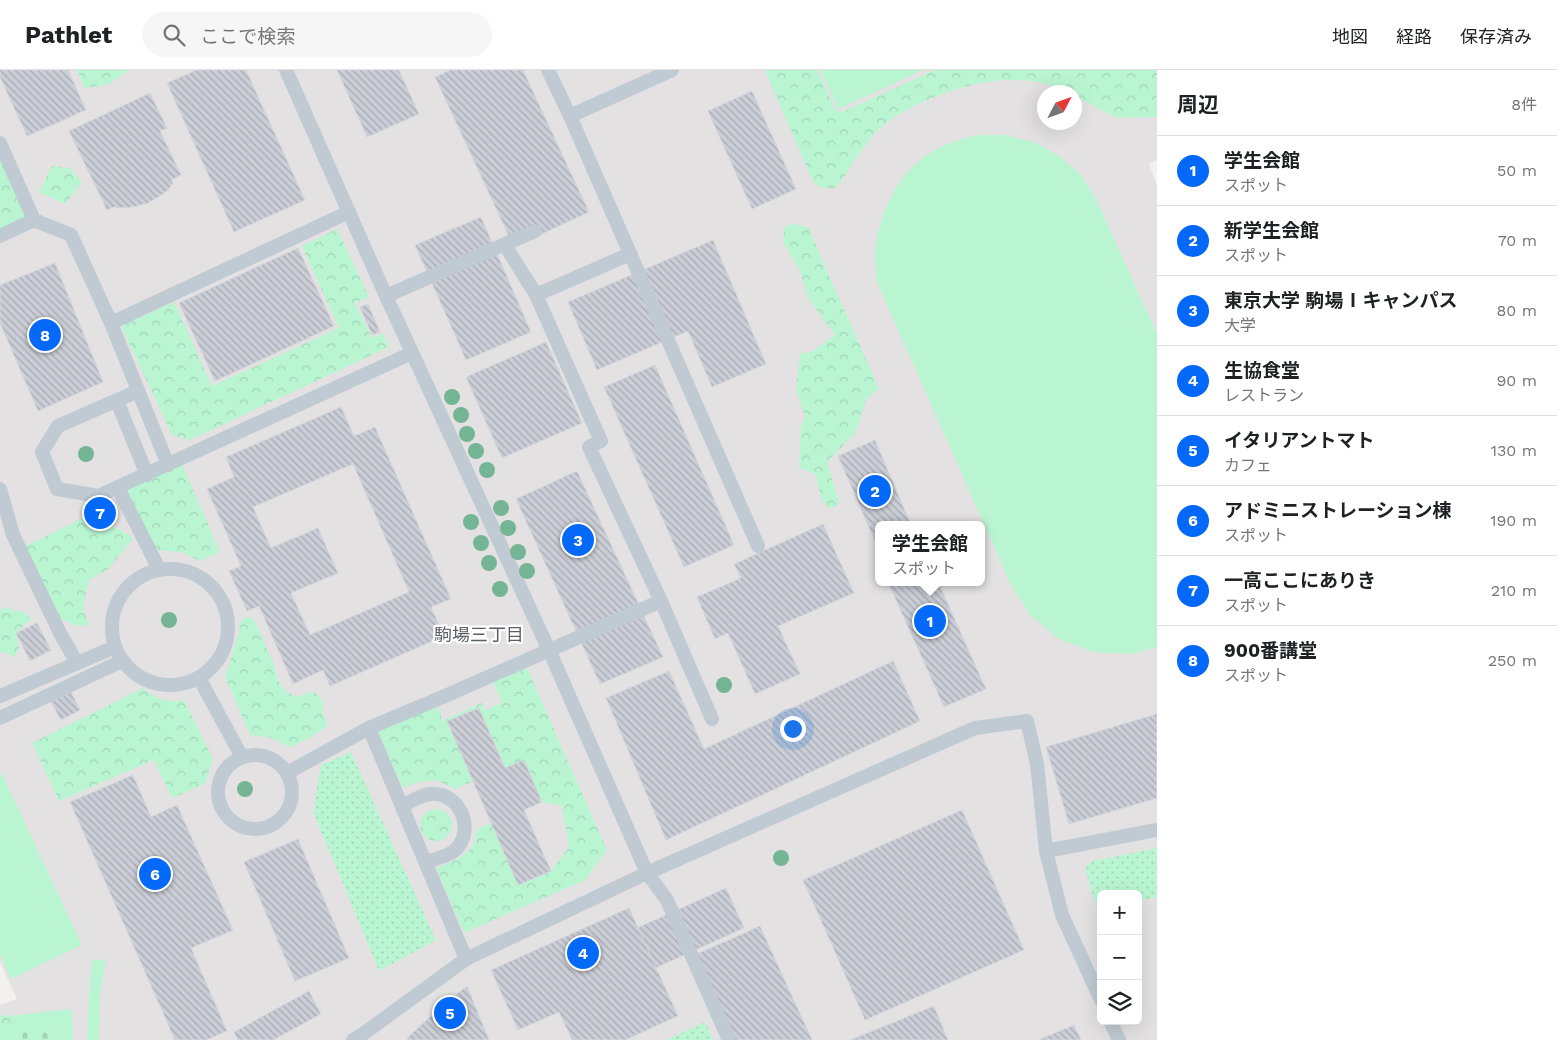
<!DOCTYPE html>
<html lang="ja">
<head>
<meta charset="utf-8">
<style>
  :root { --surface:#fff; --page:#f6f6f6; --text:#202124; --muted:#757577; --line:#e0e0e0; --accent:#0469f8 }
  body { margin:0; font-family:"Work Sans","Noto Sans JP",sans-serif; background:var(--page); color:var(--text) }
  .controls { position:absolute; right:15px; bottom:15px; display:grid; overflow:hidden; border-radius:8px; box-shadow:0 5px 20px #0002 }
  .controls button { width:45px; height:45px; display:grid; place-items:center; padding:0; border:0; border-bottom:1px solid var(--line); background:var(--surface); color:var(--text); font:25px sans-serif }
  .compass { position:absolute; left:1037px; top:15px; width:45px; height:45px; border-radius:50%; background:var(--surface); box-shadow:0 5px 20px #0002; rotate:49deg }
  .you { position:absolute; left:792px; top:658px; width:18px; height:18px; margin:-12px; border:4px solid #fff; border-radius:50%; background:#1a73e8; box-shadow:0 0 0 8px #1a73e833 }
  .badge { display:grid; place-items:center; width:32px; height:32px; border-radius:50%; background:var(--accent); color:#fff; font-size:16px; font-weight:700 }
  .pin { position:absolute; translate:-50% -50%; border:2px solid #fff; box-shadow:0 1px 5px #0006 }
  .popup { position:absolute; left:875px; top:451px; width:110px; height:65px; box-sizing:border-box; display:grid; place-content:center; border-radius:8px; background:var(--surface); filter:drop-shadow(0 1px 4px #0005); font-size:16px; white-space:nowrap; color:var(--muted) }
  .popup b { font-size:19px; color:var(--text) }
  .popup::after { content:''; position:absolute; left:50%; top:100%; margin-left:-10px; border:10px solid transparent; border-top-color:var(--surface) }
  .list { margin:0; padding:0; list-style:none }
  h2 { display:flex; justify-content:space-between; align-items:center; height:65px; margin:0; padding:0 20px; font-size:21px }
  h2 small { font-size:16px; font-weight:400; color:var(--muted) }
  .list li { display:grid; grid-template-columns:32px 1fr auto; gap:15px; align-items:center; box-sizing:border-box; height:70px; padding:0 20px; border-top:1px solid var(--line) }
  .list b { display:block; font-size:19px; white-space:nowrap }
  .list p { margin:0; font-size:16px; white-space:nowrap; color:var(--muted) }
  .list em { font-size:16px; font-style:normal; color:var(--muted) }
  .icon { flex:none; width:28px; height:28px; fill:none; stroke:currentColor; stroke-width:2; stroke-linecap:round; stroke-linejoin:round }
  .map { position:relative; flex:none; width:1157px; height:970px; overflow:hidden }
  header { display:flex; align-items:center; gap:30px; box-sizing:border-box; height:70px; padding:0 25px; background:var(--surface); border-bottom:1px solid var(--line) }
  header strong { font-size:24px }
  nav { display:flex; gap:28px; margin-inline-start:auto; font-size:18px }
  .search { width:350px; height:45px; background:var(--page); display:flex; align-items:center; gap:12px; box-sizing:border-box; padding:0 18px; border-radius:28px; color:var(--muted); font-size:19px }
  main { display:flex }
  aside { flex:1; background:var(--surface) }
  .map>svg:first-child { display:block }
</style>
</head>
<body>
<header>
<strong>Pathlet</strong>
<div class="search"><svg class="icon" aria-label="search" viewBox="0 0 24 24"><circle cx="10" cy="10" r="6"/><path d="M15 15l6 6"/></svg>ここで検索</div>
<nav><a>地図</a><a>経路</a><a>保存済み</a></nav>
</header>
<main>
<div class="map">
<svg width="1157" height="970" viewBox="0 0 1157 970">
  <defs>
    <pattern id="forest-crowns" width="20" height="18" patternUnits="userSpaceOnUse" patternTransform="scale(1.25)"><rect width="20" height="18" fill="#baf5d2"/><path d="M2 6a3 3 0 1 1 6 0M12 15a3 3 0 1 1 6 0" fill="none" stroke="#a1d4b7"/></pattern>
    <pattern id="cemetery-stones" width="16" height="16" patternUnits="userSpaceOnUse" patternTransform="scale(1.25)"><rect width="16" height="16" fill="#baf5d2"/><path d="M2 7V4a2 2 0 0 1 4 0v3zM10 15v-3a2 2 0 0 1 4 0v3z" fill="#a1d4b7"/></pattern>
    <pattern id="park-dots" width="8" height="8" patternUnits="userSpaceOnUse" patternTransform="scale(1.25)"><rect width="8" height="8" fill="#baf5d2"/><path d="M2 2h.1M6 6h.1" fill="none" stroke="#a1d4b7" stroke-width="1.8" stroke-linecap="round"/></pattern>
    <pattern id="building-back-hatch" width="6" height="6" patternUnits="userSpaceOnUse" patternTransform="scale(1.25)"><rect width="6" height="6" fill="#cbced6"/><path d="M-1 5l2 2M0 0l6 6M5-1l2 2" fill="none" stroke="#a7aab1"/></pattern>
  </defs>
  <rect width="100%" height="100%" fill="#f3f0f0"/>
  <path fill="#e4e1e2" fill-rule="evenodd" d="M0,0h1157v90l-8,4 8,22v854h-1157v-35l17,-6 -17,-37zM1044,22h30v30h-30zM879,455h102v57h-102zM1101,824h37v127h-37z"/>
  <g fill="#baf5d2">
    <polygon points="820,0 923,0 838,39"/>
    <path d="M1004,65l29,7 25,13 22,19 16,25 61,135v313l-26,7 -37,-2 -35,-13 -28,-23 -20,-31 -134,-303c-1,-9 -2,-18 -2,-27 0,-11 3,-23 6,-33 14,-47 44,-76 93,-86 9,-2 20,-1 30,-1z"/>
    <polygon points="2,704 82,875 11,909 0,884 0,705"/>
    <polygon points="93,889 106,891 100,925 99,970 87,970 90,907"/>
    <polygon points="72,939 73,970 0,970 0,947"/>
  </g>
  <g fill="url(#forest-crowns)">
    <polygon points="77,0 128,0 108,15 84,18"/>
    <path d="M765,0h52l19,41 6,1 93,-42h222v47l-40,1 -42,-22 -1,-4c-11,0 -24,-7 -36,-10 -8,-2 -18,-2 -26,-2 -39,-1 -110,24 -137,53 -15,17 -25,38 -40,55h-13l-9,-6z"/>
    <polygon points="0,84 29,148 0,162"/>
    <polygon points="52,96 70,98 82,112 65,134 39,122"/>
    <polygon points="793,154 808,157 879,319 866,329 856,362 827,392 839,433 836,436 828,438 821,428 815,404 799,398 801,357 805,347 796,318 800,284 811,282 835,265 808,228 800,201 783,172 784,157"/>
    <polygon points="337,159 369,227 355,233 372,268 383,263 389,277 190,370 172,365 121,256 174,232 212,316 339,258 302,176"/>
    <polygon points="182,394 220,482 200,491 182,482 154,480 125,420"/>
    <polygon points="92,444 134,468 108,499 89,510 83,537 89,556 73,555 57,546 23,477"/>
    <path d="M6,537l6,2 -5,5c11,-7 15,-4 25,5l-16,13 3,16 -5,10 -4,-4 -10,-2v-42z"/>
    <polygon points="247,547 253,548 258,558 273,592 278,610 286,622 299,627 307,623 315,622 324,633 322,643 327,650 326,657 310,668 290,677 272,668 250,665 225,607 239,563 240,552"/>
    <path d="M527,598l80,182 -22,30 -121,53 -28,-65c12,-5 30,-11 37,-23 3,-4 2,-10 3,-15l15,-7 27,62 33,-14 18,-24 -7,-41 -20,-4 -37,-34 -26,-60 -32,14 26,59 -18,8 -18,-9 -19,2 -15,6 -25,-56 59,-26 6,14 39,-17 3,7 17,-7 -9,-21z"/>
    <path d="M143,618c13,11 24,15 41,12l29,59 -8,25 -33,14 -18,-38 -95,41 -27,-58z"/>
    <circle cx="436" cy="755" r="16"/>
    <polygon points="11,945 19,947 13,970 0,970 0,946"/>
  </g>
  <polygon fill="url(#cemetery-stones)" points="52,959 51,970 15,970 19,960 30,961"/>
  <g fill="url(#park-dots)">
    <polygon points="351,682 436,870 379,901 313,742 321,695"/>
    <polygon points="1157,778 1157,827 1138,831 1138,824 1101,824 1101,837 1094,832 1085,797 1093,791"/>
    <polygon points="705,952 713,970 667,970"/>
  </g>
  <g fill="url(#building-back-hatch)" stroke="#d3d6dc" fill-rule="evenodd">
    <polygon points="0,0 68,0 86,40 27,66 0,7"/>
    <polygon points="197,0 246,0 305,130 234,162 167,13"/>
    <polygon points="337,0 399,0 419,44 367,67"/>
    <polygon points="450,0 523,0 589,142 514,177 435,7"/>
    <polygon points="752,21 796,119 752,139 708,41"/>
    <polygon points="150,23 167,58 160,61 181,105 171,110 173,113 167,121 158,127 148,133 137,136 125,138 114,137 107,140 69,61"/>
    <polygon points="481,147 531,262 466,290 415,175"/>
    <polygon points="713,170 766,294 712,317 688,261 597,300 568,232"/>
    <polygon points="298,178 334,256 215,311 179,233"/>
    <polygon points="55,193 103,312 38,341 0,253 0,215"/>
    <polygon points="368,234 380,262 372,265 360,237"/>
    <polygon points="546,272 582,353 502,388 466,307"/>
    <polygon points="655,295 734,475 684,497 604,317"/>
    <path d="M341,337l13,29 21,-9 76,172 -20,8 13,29 -114,50 -7,-16 -30,14 -34,-78 -12,5 -18,-40 12,-5 -34,-77 27,-12 -8,-20zM353,394l56,128 -99,43 -19,-42 47,-20 -20,-45 -47,20 -18,-41z"/>
    <polygon points="875,370 911,455 879,455 879,470 875,471 838,386"/>
    <polygon points="577,401 663,587 600,614 516,429"/>
    <polygon points="823,454 854,523 778,556 800,604 755,624 728,563 715,569 697,527 741,508 734,494"/>
    <polygon points="888,512 938,512 986,619 944,637"/>
    <polygon points="37,553 51,580 30,591 16,563"/>
    <polygon points="893,591 920,651 666,770 606,628 669,601 704,679"/>
    <polygon points="71,622 80,640 61,650 51,632"/>
    <polygon points="479,638 505,698 524,690 542,732 524,740 551,801 518,815 447,651"/>
    <polygon points="1157,644 1157,728 1069,754 1046,677"/>
    <polygon points="133,705 151,747 177,735 233,860 191,878 227,961 206,970 175,970 70,732"/>
    <polygon points="962,740 1024,880 865,950 803,810"/>
    <polygon points="298,769 349,888 295,911 244,792"/>
    <polygon points="726,818 744,858 536,952 517,912"/>
    <polygon points="629,838 678,946 625,970 572,970 559,942 518,960 491,900"/>
    <polygon points="760,856 812,970 735,970 697,884"/>
    <polygon points="467,916 489,970 408,970 407,968 443,935"/>
    <polygon points="309,921 321,944 273,970 238,970 234,962"/>
    <polygon points="934,936 948,970 850,970"/>
    <polygon points="1074,955 1081,970 1038,970"/>
  </g>
  <g fill="none" stroke-linecap="round" stroke-linejoin="round">
    <g stroke="#bfcad3" stroke-width="14">
      <polyline points="286,0 386,226 549,580 647,803 667,830 729,970"/>
      <polyline points="548,0 570,46 672,0"/>
      <polyline points="570,46 758,476"/>
      <polyline points="0,73 34,150 71,165 111,253 168,395"/>
      <polyline points="0,166 34,150"/>
      <polyline points="505,175 536,225"/>
      <polyline points="630,184 536,225 601,371 589,377 661,531"/>
      <polyline points="386,226 535,161"/>
      <polyline points="111,253 349,142"/>
      <polyline points="138,321 58,356 42,382 57,419 98,426 412,283"/>
      <polyline points="117,331 147,405"/>
      <polyline points="118,418 159,499"/>
      <polyline points="0,419 13,465 60,563 77,593"/>
      <circle cx="170" cy="557" r="58"/>
      <polyline points="199,608 242,687"/>
      <polyline points="0,626 115,577"/>
      <polyline points="0,648 122,591"/>
      <polyline points="369,658 466,889 647,803 975,658 1027,651 1037,694 1046,781 1157,760"/>
      <circle cx="255" cy="722" r="37"/>
      <polyline points="287,703 369,658 445,626 661,531 712,649"/>
      <path d="M402,736c9,-4 18,-11 28,-12 30,-3 47,37 24,57 -8,6 -19,8 -28,11"/>
      <polyline points="1046,781 1062,845 1101,930"/>
      <polyline points="1110,951 1119,970"/>
      <polyline points="353,970 363,964 466,889"/>
    </g>
  </g>
  <g fill="#74b595">
    <circle cx="452" cy="327" r="8"/>
    <circle cx="461" cy="345" r="8"/>
    <circle cx="467" cy="364" r="8"/>
    <circle cx="476" cy="381" r="8"/>
    <circle cx="86" cy="384" r="8"/>
    <circle cx="487" cy="400" r="8"/>
    <circle cx="501" cy="438" r="8"/>
    <circle cx="471" cy="452" r="8"/>
    <circle cx="508" cy="458" r="8"/>
    <circle cx="481" cy="473" r="8"/>
    <circle cx="518" cy="482" r="8"/>
    <circle cx="489" cy="493" r="8"/>
    <circle cx="527" cy="501" r="8"/>
    <circle cx="500" cy="519" r="8"/>
    <circle cx="169" cy="550" r="8"/>
    <circle cx="724" cy="615" r="8"/>
    <circle cx="245" cy="719" r="8"/>
    <circle cx="781" cy="788" r="8"/>
  </g>
  <g text-anchor="middle" dominant-baseline="central" stroke-width="4.5" stroke-linejoin="round" paint-order="stroke">
    <g font-size="18" fill="#5b6066" stroke="#fff">
      <text x="479" y="564">駒場三丁目</text>
    </g>
  </g>
</svg>
<div class="controls">
<button>+</button>
<button>−</button>
<button><svg class="icon" aria-label="layers" viewBox="0 0 24 24"><path d="M12 4l9 5-9 5-9-5zM3 14l9 5 9-5"/></svg></button>
</div>
<svg class="compass" viewBox="-18 -18 36 36"><path d="M0-13l5 13h-10z" fill="#e53935"/><path d="M0 13l5-13h-10z" fill="#757577"/></svg>
<div class="you"></div>
<div class="pin badge" style="left:930px;top:551px">1</div>
<div class="popup"><b>学生会館</b>スポット</div>
<div class="pin badge" style="left:875px;top:421px">2</div>
<div class="pin badge" style="left:578px;top:470px">3</div>
<div class="pin badge" style="left:583px;top:883px">4</div>
<div class="pin badge" style="left:450px;top:943px">5</div>
<div class="pin badge" style="left:155px;top:804px">6</div>
<div class="pin badge" style="left:100px;top:443px">7</div>
<div class="pin badge" style="left:45px;top:265px">8</div>
</div>
<aside>
<h2>周辺<small>8件</small></h2>
<ul class="list">
<li><span class="badge">1</span><div><b>学生会館</b><p>スポット</p></div><em>50 m</em></li>
<li><span class="badge">2</span><div><b>新学生会館</b><p>スポット</p></div><em>70 m</em></li>
<li><span class="badge">3</span><div><b>東京大学 駒場Ⅰキャンパス</b><p>大学</p></div><em>80 m</em></li>
<li><span class="badge">4</span><div><b>生協食堂</b><p>レストラン</p></div><em>90 m</em></li>
<li><span class="badge">5</span><div><b>イタリアントマト</b><p>カフェ</p></div><em>130 m</em></li>
<li><span class="badge">6</span><div><b>アドミニストレーション棟</b><p>スポット</p></div><em>190 m</em></li>
<li><span class="badge">7</span><div><b>一高ここにありき</b><p>スポット</p></div><em>210 m</em></li>
<li><span class="badge">8</span><div><b>900番講堂</b><p>スポット</p></div><em>250 m</em></li>
</ul>
</aside>
</main>
</body>
</html>
